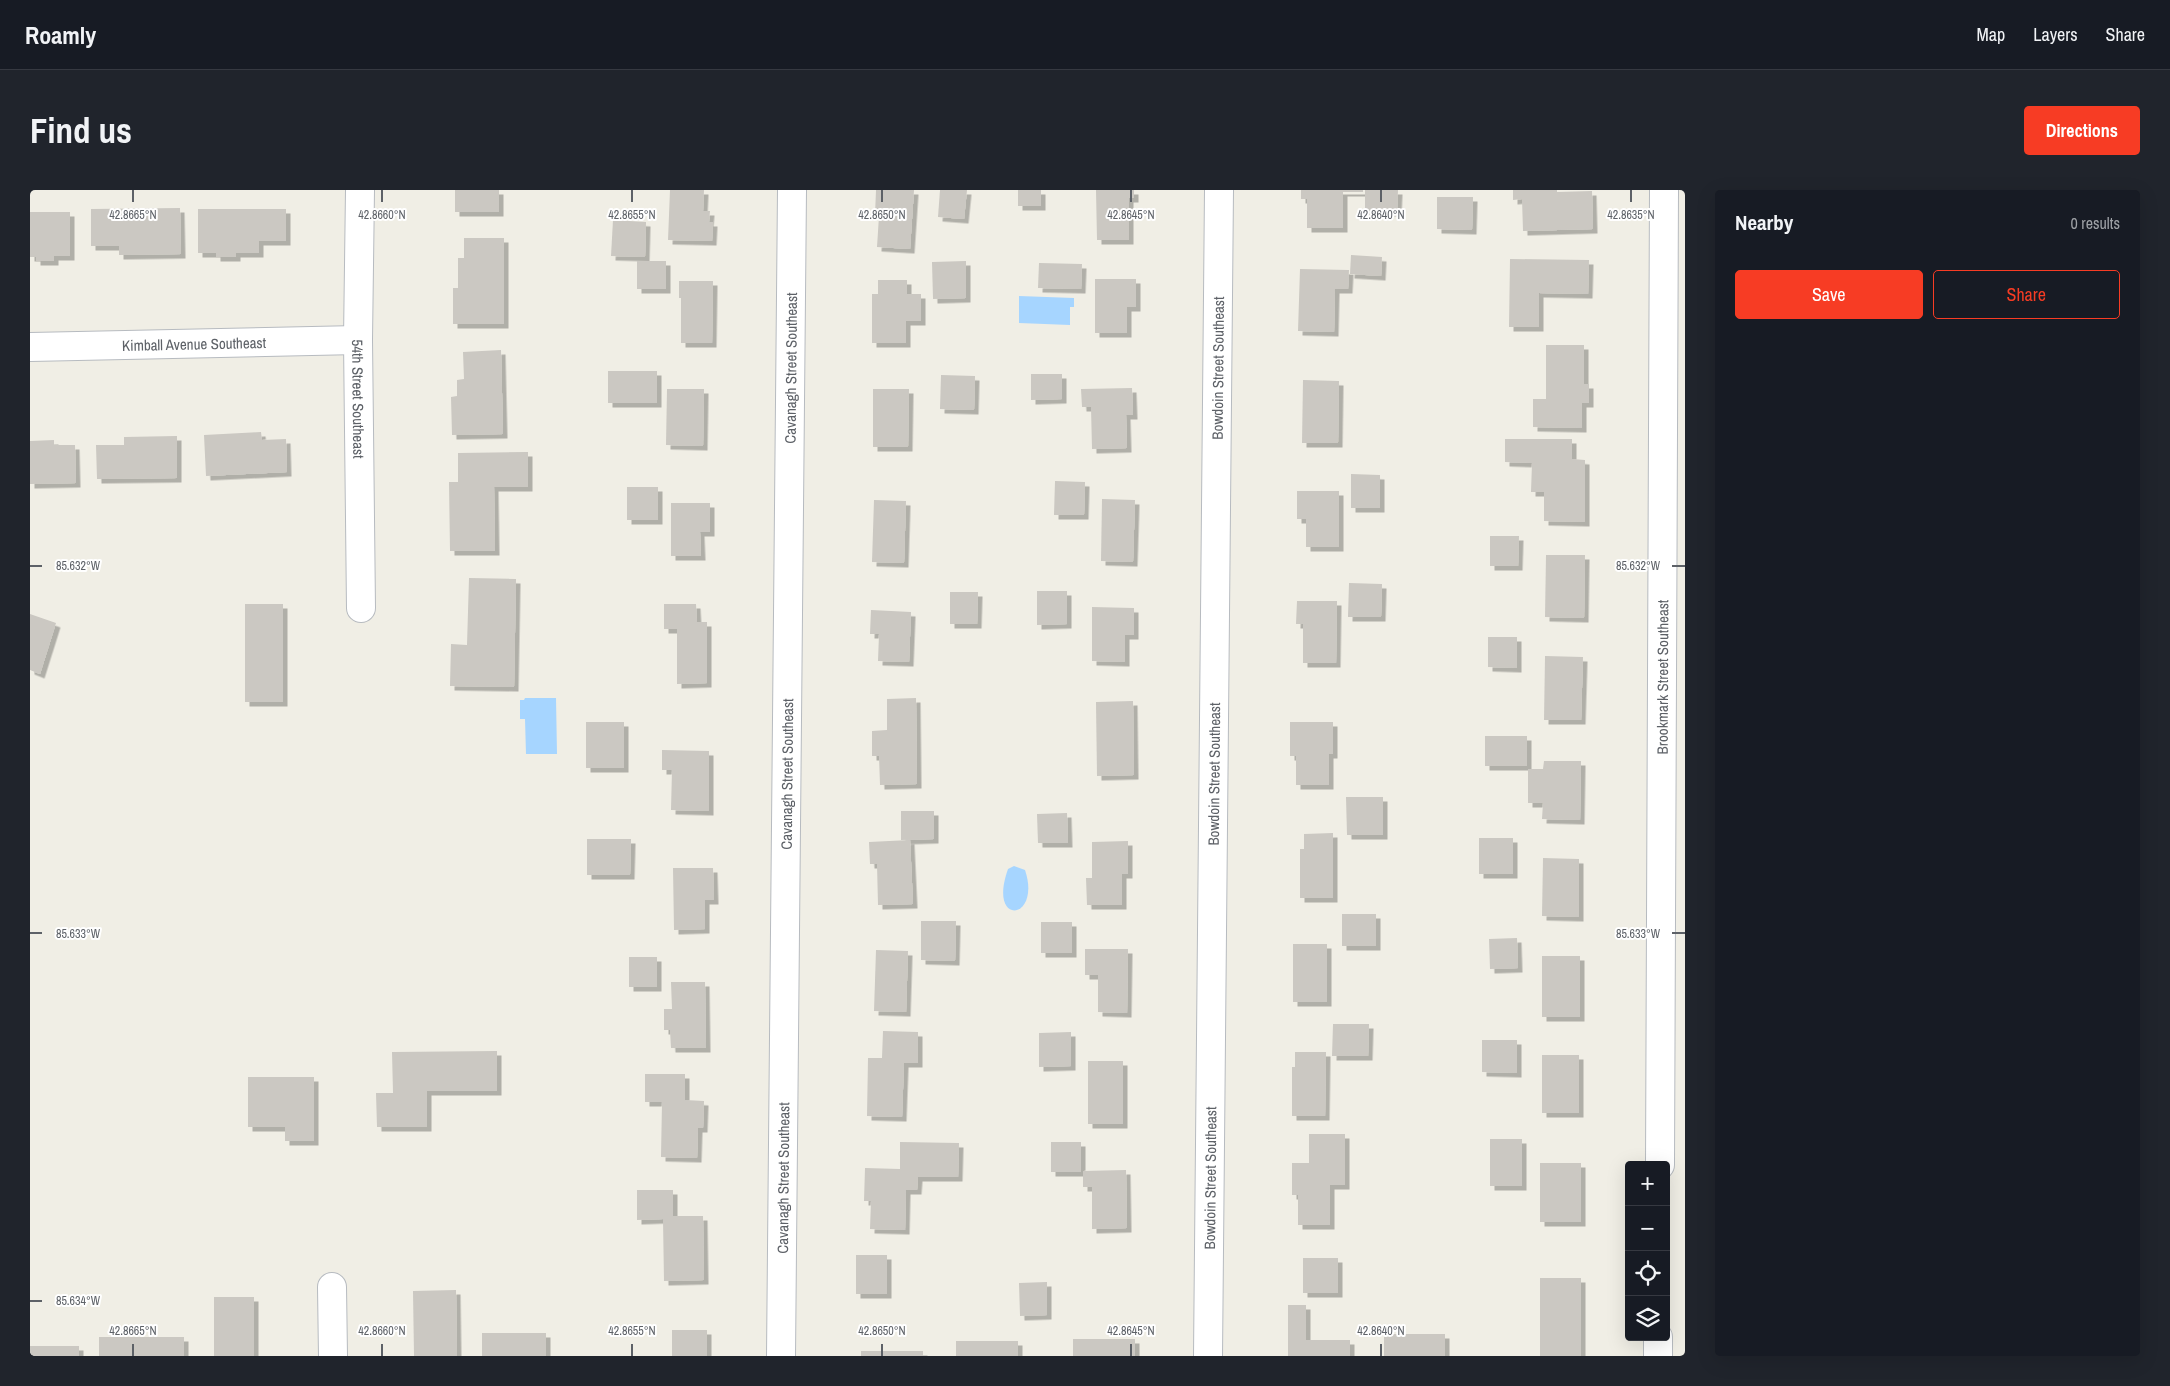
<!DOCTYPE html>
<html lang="en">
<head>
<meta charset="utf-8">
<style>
  :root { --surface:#171b24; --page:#20242c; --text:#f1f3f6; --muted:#9ea1a6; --line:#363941; --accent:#f73c24 }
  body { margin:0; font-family:"Archivo Narrow",sans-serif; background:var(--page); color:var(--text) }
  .controls { position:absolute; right:15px; bottom:15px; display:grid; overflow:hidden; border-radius:5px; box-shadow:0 5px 20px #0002 }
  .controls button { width:45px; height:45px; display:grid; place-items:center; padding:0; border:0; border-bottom:1px solid var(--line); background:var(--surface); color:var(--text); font:25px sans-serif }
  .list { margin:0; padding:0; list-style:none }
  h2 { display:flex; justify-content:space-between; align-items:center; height:65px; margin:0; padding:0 20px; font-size:21px }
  h2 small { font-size:16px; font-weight:400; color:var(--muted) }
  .actions { display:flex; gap:10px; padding:15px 20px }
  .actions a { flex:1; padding:11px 0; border:1px solid var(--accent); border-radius:5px; text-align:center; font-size:18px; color:var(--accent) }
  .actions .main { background:var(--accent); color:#fff }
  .icon { flex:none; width:28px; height:28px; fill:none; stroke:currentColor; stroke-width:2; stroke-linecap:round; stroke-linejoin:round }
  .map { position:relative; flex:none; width:1655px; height:1166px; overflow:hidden; border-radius:5px }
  header { display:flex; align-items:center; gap:30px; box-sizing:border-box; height:70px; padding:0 25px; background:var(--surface); border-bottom:1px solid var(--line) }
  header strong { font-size:24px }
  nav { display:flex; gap:28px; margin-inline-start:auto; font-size:18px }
  .intro { display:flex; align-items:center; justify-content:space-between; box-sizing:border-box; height:120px; padding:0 30px }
  h1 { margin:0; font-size:35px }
  .button { padding:12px 22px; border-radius:5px; background:var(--accent); color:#fff; font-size:18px; font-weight:700 }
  main { display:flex; gap:30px; padding:0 30px }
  aside { flex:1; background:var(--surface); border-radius:5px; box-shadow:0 5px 20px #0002 }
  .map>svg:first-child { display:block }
</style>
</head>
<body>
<header>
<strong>Roamly</strong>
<nav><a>Map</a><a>Layers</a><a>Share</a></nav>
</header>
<div class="intro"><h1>Find us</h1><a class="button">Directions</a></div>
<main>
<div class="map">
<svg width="1655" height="1166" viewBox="0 0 1655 1166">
  <defs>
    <filter id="shadow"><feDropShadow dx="4.5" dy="4.5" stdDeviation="0" flood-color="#0004"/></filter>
  </defs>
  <rect width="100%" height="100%" fill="#f0eee5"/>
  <g fill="#a6d5ff">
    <polygon points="989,106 1044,108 1044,117 1040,117 1040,135 989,133"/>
    <polygon points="495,508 526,508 527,564 496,564 495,529 490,529 490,510 494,510"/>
    <path d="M984,676l11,4c17,50 -38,58 -17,-1z"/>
  </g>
  <g fill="#cbc8c2" filter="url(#shadow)">
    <rect x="425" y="0" width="44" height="22"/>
    <polygon points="640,0 674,0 673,21 680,21 679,32 683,32 682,51 638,50"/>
    <polygon points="846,0 884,0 880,59 847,57 849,26 845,25"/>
    <polygon points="910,0 937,0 934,29 908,27"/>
    <rect x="988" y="0" width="23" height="16"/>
    <polygon points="1066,0 1104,0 1104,8 1099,8 1099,50 1067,50"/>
    <polygon points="1271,0 1333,0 1333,2 1313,2 1313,38 1277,38 1277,9 1271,9"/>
    <polygon points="1335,0 1368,0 1367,22 1335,21"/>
    <polygon points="1483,0 1527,0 1527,2 1562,1 1563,39 1493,41 1492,9 1483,10"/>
    <polygon points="1407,7 1443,7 1442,40 1407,39"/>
    <polygon points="150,18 151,64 89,65 89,56 61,56 61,19"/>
    <polygon points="168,19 256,19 256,51 229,51 229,63 206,63 206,67 186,67 186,63 168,63"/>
    <polygon points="0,22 40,22 40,66 24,66 24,71 6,71 6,67 0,67"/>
    <polygon points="583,30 616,32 615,67 581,66"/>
    <polygon points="434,48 474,48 474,134 423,134 423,98 428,98 428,68 434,68"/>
    <polygon points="1321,65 1352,67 1351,86 1320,84"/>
    <polygon points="1480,69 1559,70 1558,104 1509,103 1509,137 1479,137"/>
    <rect x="607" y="71" width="29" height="28"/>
    <polygon points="936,71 936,108 903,109 902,72"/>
    <polygon points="1009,73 1052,74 1051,99 1008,98"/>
    <polygon points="1270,79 1319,80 1318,99 1305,99 1304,142 1268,141"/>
    <polygon points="1065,89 1106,89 1106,117 1097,117 1097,143 1065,143"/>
    <polygon points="848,90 877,90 877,104 891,104 891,131 876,131 876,153 842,153 842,104 848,104"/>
    <polygon points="649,91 683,91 682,153 651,153 651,108 649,108"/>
    <polygon points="1516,155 1554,155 1554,194 1559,194 1559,213 1552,213 1552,238 1503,237 1503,209 1516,209"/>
    <polygon points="471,160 473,244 422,245 421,207 427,206 427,190 434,189 433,162"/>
    <rect x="578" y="181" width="49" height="32"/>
    <polygon points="1001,184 1032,184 1032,209 1001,210"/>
    <polygon points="911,185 945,186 944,220 910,219"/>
    <polygon points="1273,190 1309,191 1308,253 1272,253"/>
    <polygon points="1102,198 1103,225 1096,225 1097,258 1062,259 1061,217 1052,217 1051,199"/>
    <polygon points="637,199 674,199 673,256 636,255"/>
    <polygon points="843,199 879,199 878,257 843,257"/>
    <polygon points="231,242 232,250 256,249 257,282 176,286 174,245"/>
    <polygon points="147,246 147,288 67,289 66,255 94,255 94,247"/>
    <polygon points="1475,249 1542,249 1542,269 1555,270 1555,332 1514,331 1514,302 1501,302 1502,273 1475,272"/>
    <polygon points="24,250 24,255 45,255 46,293 0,294 0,251"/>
    <polygon points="498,262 498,297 464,297 465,361 420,361 419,292 428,292 428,263"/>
    <polygon points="1321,284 1350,285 1350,318 1321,318"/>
    <polygon points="1025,291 1055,292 1054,325 1024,325"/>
    <rect x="597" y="297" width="31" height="33"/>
    <polygon points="1267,301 1309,301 1309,357 1276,357 1276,329 1267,329"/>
    <polygon points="1072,309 1105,310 1103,372 1071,371"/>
    <polygon points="844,310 876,311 874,373 842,372"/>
    <polygon points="641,313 680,313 680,342 670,342 671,366 641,366"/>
    <polygon points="1460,346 1489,346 1488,376 1460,376"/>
    <polygon points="1516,365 1555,365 1554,428 1515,427"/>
    <polygon points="439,388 486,389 484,497 420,496 421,454 437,455"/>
    <polygon points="1319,393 1352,394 1351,427 1318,427"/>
    <polygon points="1007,401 1037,401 1037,434 1007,435"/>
    <polygon points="920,402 948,402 947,434 920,434"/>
    <polygon points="1267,411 1307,411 1306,473 1273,473 1273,434 1266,434"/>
    <rect x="215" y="414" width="38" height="98"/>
    <polygon points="634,414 666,414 667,432 677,432 677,493 647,494 647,439 634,439"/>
    <polygon points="1062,417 1104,418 1104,445 1095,445 1095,472 1062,471"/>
    <polygon points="841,420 881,422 879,472 848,471 849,444 840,444"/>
    <polygon points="0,424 26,433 10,484 0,480"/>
    <polygon points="1458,447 1487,447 1487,478 1458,477"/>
    <polygon points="1515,466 1553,467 1551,530 1514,530"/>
    <polygon points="886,508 887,594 850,595 849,566 842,566 842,541 857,540 857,509"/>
    <polygon points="1103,511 1104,585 1067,586 1066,512"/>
    <rect x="556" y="532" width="38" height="46"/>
    <polygon points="1260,532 1303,532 1303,564 1299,564 1299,595 1266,595 1266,566 1260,566"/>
    <rect x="1455" y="546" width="42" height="30"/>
    <polygon points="632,560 679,561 679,621 641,620 642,580 632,580"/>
    <polygon points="1514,571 1551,571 1550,630 1512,629 1513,613 1498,613 1498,579 1513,579"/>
    <polygon points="1316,607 1353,607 1353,645 1317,645"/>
    <polygon points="871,621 904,621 904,649 871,650"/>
    <polygon points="1037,623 1038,653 1008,653 1007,624"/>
    <polygon points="1303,643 1303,708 1270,708 1270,659 1274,659 1274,644"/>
    <rect x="1449" y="648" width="34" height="36"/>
    <polygon points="557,649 601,649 600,685 557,685"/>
    <polygon points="880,650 883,714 848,715 847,674 840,674 839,652"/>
    <polygon points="1098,651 1098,684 1092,684 1092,715 1057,715 1056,688 1062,688 1062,652"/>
    <polygon points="1513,668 1549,669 1549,727 1512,726"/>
    <polygon points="643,678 683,678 684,710 675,710 675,739 644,740"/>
    <rect x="1312" y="724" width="34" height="32"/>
    <polygon points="891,731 926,731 925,771 891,770"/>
    <rect x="1011" y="732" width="31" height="31"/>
    <polygon points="1487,748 1488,778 1460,779 1459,749"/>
    <rect x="1263" y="754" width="34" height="58"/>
    <polygon points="1055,759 1098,759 1097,823 1068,822 1068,785 1055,785"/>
    <polygon points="846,760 878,761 876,822 844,821"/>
    <rect x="1512" y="766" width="38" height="61"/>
    <rect x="599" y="767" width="28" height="30"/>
    <polygon points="641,792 675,792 676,858 641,858 640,840 634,840 634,819 642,819"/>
    <polygon points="1303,834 1339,834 1338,866 1302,866"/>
    <polygon points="853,841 888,842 888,873 874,873 872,927 837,926 838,868 852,868"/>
    <polygon points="1041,842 1041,876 1009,877 1009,843"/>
    <polygon points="1452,850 1487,850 1487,883 1452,882"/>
    <polygon points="467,861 467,901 397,901 397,937 347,937 346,903 363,903 362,862"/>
    <polygon points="1265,862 1296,862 1295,926 1262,926 1262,877 1265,877"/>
    <rect x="1512" y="865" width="37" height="58"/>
    <rect x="1058" y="871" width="35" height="63"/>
    <polygon points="615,884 655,884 655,910 674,911 673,938 668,938 667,968 631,967 632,912 615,912"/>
    <polygon points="218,887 284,887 284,951 255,951 255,937 218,937"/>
    <polygon points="1279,944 1315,944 1315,995 1300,995 1300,1035 1268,1035 1268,1005 1262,1005 1262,973 1279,973"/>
    <rect x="1460" y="949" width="32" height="47"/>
    <polygon points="870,952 929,953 928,987 888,987 887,1000 876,1000 875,1040 840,1039 841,1011 834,1011 835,978 870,979"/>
    <rect x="1021" y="952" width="30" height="30"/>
    <rect x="1510" y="973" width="41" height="59"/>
    <polygon points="1096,980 1097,1038 1062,1039 1062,997 1053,997 1053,981"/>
    <polygon points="607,1000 643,1000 643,1026 673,1026 674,1090 634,1091 633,1029 607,1030"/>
    <rect x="826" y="1065" width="31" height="39"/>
    <rect x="1273" y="1068" width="35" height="35"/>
    <rect x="1510" y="1088" width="41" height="78"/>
    <polygon points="1017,1092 1017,1125 990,1126 989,1093"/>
    <polygon points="426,1100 427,1166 384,1166 383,1101"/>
    <rect x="184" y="1107" width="40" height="59"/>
    <polygon points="1258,1115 1276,1115 1276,1150 1320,1150 1320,1166 1258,1166"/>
    <rect x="642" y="1140" width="35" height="26"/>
    <rect x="452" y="1143" width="64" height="23"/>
    <rect x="1354" y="1144" width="61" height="22"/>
    <rect x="69" y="1147" width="85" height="19"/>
    <rect x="1043" y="1149" width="62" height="17"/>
    <rect x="926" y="1151" width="62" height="15"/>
    <rect x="0" y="1156" width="49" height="10"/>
    <rect x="831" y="1161" width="62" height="5"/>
  </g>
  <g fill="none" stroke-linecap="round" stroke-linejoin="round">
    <g stroke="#b7bbc0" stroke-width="30">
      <g id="minor">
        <path id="s1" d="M330,0l-2,150 3,268"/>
        <path id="s2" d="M0,157l328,-7"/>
        <path id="s3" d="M1630,975l4,-975"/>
        <polyline points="302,1097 303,1166"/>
        <path id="s4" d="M751,1166l11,-1166"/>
        <path id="s5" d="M1178,1166l11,-1166"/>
        <polyline points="1628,1166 1628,1147"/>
      </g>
    </g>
    <use href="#minor" stroke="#fff" stroke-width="28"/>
  </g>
  <path fill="none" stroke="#5d6167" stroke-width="2" d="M103,0v12M352,0v12M602,0v12M852,0v12M1101,0v12M1351,0v12M1601,0v12M0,376h12M1642,376h13M0,743h12M1642,743h13M0,1111h12M103,1154v12M352,1154v12M602,1154v12M852,1154v12M1101,1154v12M1351,1154v12"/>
  <g text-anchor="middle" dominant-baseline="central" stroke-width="4" stroke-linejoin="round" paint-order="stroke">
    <g font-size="15" fill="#5d6167" stroke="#fff">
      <text stroke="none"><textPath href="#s2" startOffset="164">Kimball Avenue Southeast</textPath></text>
      <text stroke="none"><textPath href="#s4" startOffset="988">Cavanagh Street Southeast</textPath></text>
      <text stroke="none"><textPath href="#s5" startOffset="988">Bowdoin Street Southeast</textPath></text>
      <text stroke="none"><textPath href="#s1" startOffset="209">54th Street Southeast</textPath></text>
      <text stroke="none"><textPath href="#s3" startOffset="488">Brookmark Street Southeast</textPath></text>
      <text stroke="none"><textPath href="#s4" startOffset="582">Cavanagh Street Southeast</textPath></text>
      <text stroke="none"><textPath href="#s5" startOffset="582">Bowdoin Street Southeast</textPath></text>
      <text stroke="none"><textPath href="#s4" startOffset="178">Cavanagh Street Southeast</textPath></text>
      <text stroke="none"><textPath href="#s5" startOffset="178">Bowdoin Street Southeast</textPath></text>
    </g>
  </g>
  <g font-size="12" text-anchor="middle" fill="#5d6167" stroke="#fff" stroke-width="4" stroke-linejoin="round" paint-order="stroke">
    <text x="103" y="29">42.8665°N</text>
    <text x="352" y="29">42.8660°N</text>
    <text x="602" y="29">42.8655°N</text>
    <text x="852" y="29">42.8650°N</text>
    <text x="1101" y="29">42.8645°N</text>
    <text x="1351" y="29">42.8640°N</text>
    <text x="1601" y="29">42.8635°N</text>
    <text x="1608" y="380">85.632°W</text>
    <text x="48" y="380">85.632°W</text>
    <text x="1608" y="748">85.633°W</text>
    <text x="48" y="748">85.633°W</text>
    <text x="48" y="1115">85.634°W</text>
    <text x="103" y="1145">42.8665°N</text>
    <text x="352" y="1145">42.8660°N</text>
    <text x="602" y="1145">42.8655°N</text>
    <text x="852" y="1145">42.8650°N</text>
    <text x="1101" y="1145">42.8645°N</text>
    <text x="1351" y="1145">42.8640°N</text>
  </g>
</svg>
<div class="controls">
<button>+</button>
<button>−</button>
<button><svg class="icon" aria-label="locate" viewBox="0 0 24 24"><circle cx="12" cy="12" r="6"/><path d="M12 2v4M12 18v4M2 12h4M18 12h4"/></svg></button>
<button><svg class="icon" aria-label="layers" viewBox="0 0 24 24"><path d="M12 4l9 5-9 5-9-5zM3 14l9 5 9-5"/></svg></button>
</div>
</div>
<aside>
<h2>Nearby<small>0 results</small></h2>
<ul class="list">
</ul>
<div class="actions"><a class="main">Save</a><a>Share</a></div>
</aside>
</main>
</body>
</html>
